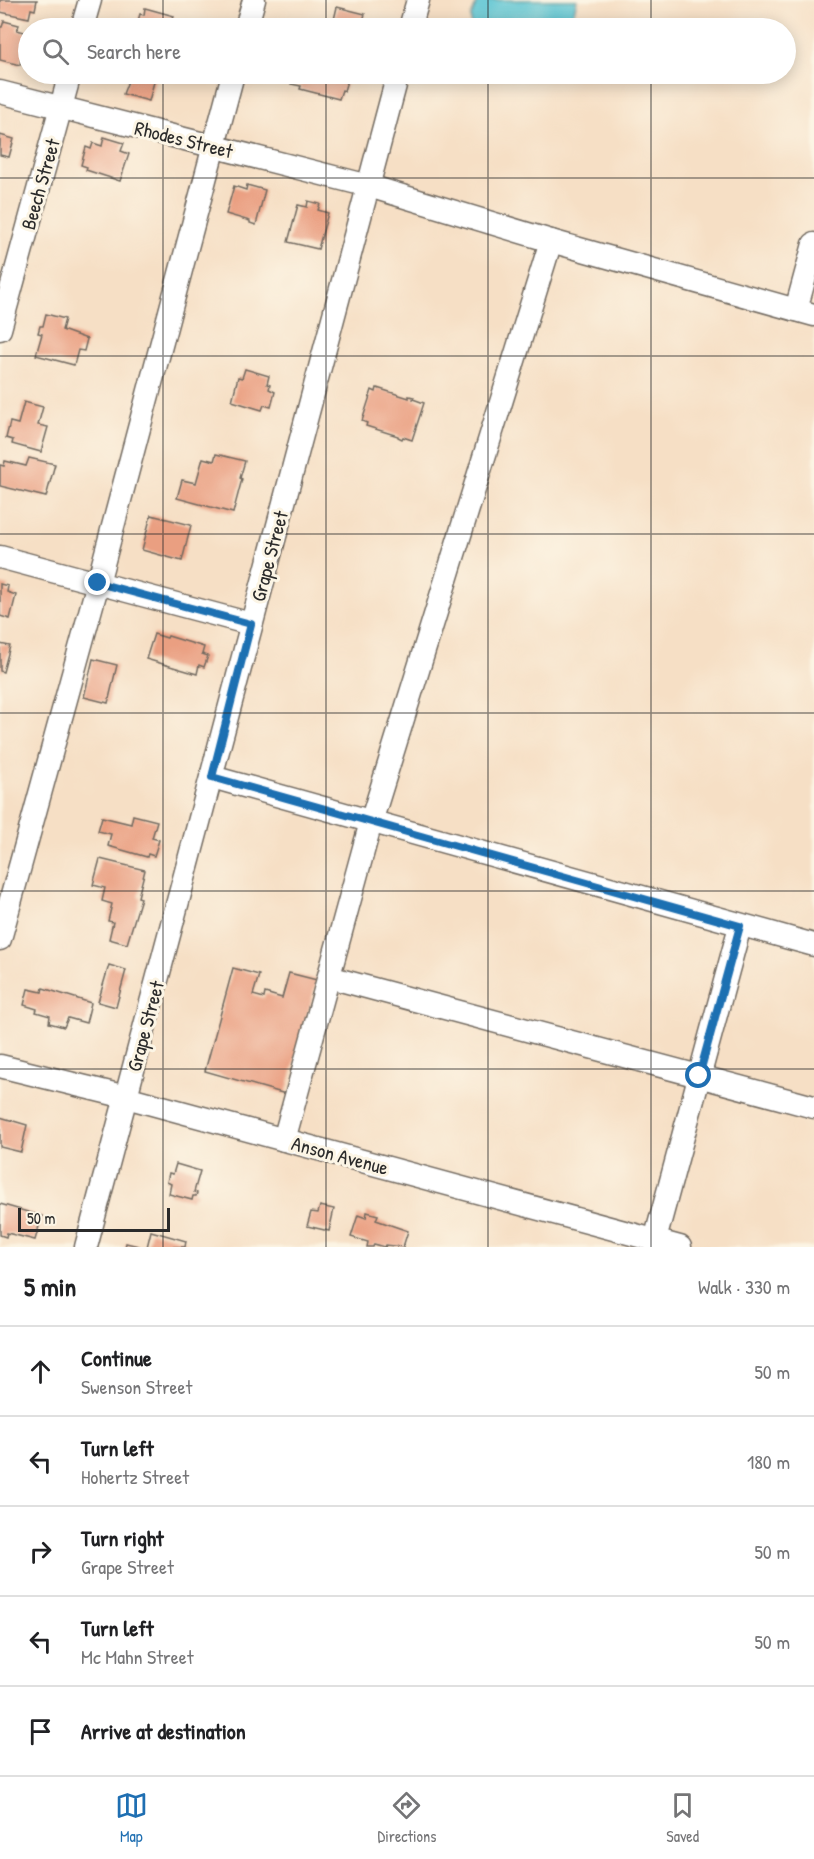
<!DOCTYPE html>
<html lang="en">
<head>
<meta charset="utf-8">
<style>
  :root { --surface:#fff; --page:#f6f6f6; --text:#202124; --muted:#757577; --line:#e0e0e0; --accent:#1f6fb2 }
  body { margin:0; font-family:"Patrick Hand",sans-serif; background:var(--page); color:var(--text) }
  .scale { position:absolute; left:18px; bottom:15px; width:152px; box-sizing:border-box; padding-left:6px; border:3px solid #2b2b2b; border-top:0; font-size:16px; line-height:21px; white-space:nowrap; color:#2b2b2b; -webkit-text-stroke:4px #fcf5e5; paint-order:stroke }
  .stop { position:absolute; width:18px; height:18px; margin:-14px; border:4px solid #1f6fb2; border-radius:50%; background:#fff }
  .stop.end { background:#1f6fb2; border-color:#fff; box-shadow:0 2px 6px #0008 }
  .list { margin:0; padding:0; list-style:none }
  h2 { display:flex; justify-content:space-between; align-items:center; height:78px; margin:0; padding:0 24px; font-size:26px }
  h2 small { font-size:20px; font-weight:400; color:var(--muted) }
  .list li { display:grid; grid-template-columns:39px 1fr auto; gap:18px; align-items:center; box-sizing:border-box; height:90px; padding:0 24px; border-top:2px solid var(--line) }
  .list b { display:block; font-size:22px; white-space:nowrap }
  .list p { margin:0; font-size:20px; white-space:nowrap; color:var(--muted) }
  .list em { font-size:20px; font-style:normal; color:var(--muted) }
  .icon { flex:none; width:33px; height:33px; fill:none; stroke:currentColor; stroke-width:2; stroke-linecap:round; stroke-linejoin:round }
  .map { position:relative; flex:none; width:814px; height:1247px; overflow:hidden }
  .search { position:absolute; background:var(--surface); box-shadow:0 3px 15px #0003; left:18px; right:18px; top:18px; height:66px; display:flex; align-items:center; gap:15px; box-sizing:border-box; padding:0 21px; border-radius:33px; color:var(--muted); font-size:22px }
  .sheet { height:528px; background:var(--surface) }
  nav { display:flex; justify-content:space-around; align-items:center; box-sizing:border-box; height:84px; border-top:2px solid var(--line); background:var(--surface); font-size:16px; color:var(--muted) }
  nav a { display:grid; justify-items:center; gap:3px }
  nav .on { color:var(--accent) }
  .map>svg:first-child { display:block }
</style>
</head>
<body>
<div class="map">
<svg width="814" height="1247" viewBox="0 0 814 1247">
  <rect width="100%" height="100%" fill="#fcf5e5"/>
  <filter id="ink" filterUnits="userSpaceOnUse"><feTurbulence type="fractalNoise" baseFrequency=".0167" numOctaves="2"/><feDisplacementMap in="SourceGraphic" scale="12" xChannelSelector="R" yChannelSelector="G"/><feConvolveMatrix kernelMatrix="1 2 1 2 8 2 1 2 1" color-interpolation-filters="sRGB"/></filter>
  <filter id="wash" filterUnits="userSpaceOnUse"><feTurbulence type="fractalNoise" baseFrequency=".008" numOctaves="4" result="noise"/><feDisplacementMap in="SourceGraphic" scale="24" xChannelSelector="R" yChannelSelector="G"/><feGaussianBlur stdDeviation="1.35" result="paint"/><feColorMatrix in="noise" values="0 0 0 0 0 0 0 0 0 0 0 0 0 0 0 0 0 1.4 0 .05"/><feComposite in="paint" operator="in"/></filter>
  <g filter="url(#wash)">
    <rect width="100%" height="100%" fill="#f6dfc5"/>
    <polygon fill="#59c4d3" stroke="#42787f" stroke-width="1.5" points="478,0 577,0 573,16 580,28 471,28 471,16"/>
    <g id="blocks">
      <g fill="#ea9f81">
        <polygon points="0,0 37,0 35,10 31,9 29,18 0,12"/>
        <polygon points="337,7 365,14 361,28 332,28"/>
        <polygon points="145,8 174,16 171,28 136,28 140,14 144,15"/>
        <polygon points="4,21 19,25 17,30 28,33 25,46 28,47 26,56 22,55 20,65 0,60 0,27 2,27"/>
        <polygon points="124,74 156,74 149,101 123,94 130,76"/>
        <polygon points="294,74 349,74 344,91 342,90 339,99 300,89 301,86 291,84"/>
        <polygon points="0,135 14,139 9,157 0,155"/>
        <polygon points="104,137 124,143 121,151 129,154 120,181 86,170 87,167 81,165 86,147 91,149 93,143 102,146"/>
        <polygon points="247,185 265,190 256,225 250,223 250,221 226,214 234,186 246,190"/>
        <polygon points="308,201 320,204 318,210 328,213 318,249 288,242 298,205 307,207"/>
        <polygon points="46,314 65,319 62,330 87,339 84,351 78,350 74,365 36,355 42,334 38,333 40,326 43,326"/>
        <polygon points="245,369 269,376 267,384 270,385 269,389 275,392 271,407 264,405 262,410 232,401 238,377 242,378"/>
        <polygon points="377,388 409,398 409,396 414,397 413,399 424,403 412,440 403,437 402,439 398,437 398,436 366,426 367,423 362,421 372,390 376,392"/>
        <polygon points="24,402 43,407 38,425 48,427 41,452 12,444 13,440 6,438 10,422 18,424"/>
        <polygon points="216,454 245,461 240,478 242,479 233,513 177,498 182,480 196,483 203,458 214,461"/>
        <polygon points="29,458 55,464 46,497 0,486 0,465 4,466 5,461 26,466"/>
        <polygon points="151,515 191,525 182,561 142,550"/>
        <polygon points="0,584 8,586 7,592 16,595 10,619 0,616"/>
        <polygon points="154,634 167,638 168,636 204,647 202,654 208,656 204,667 199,665 197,674 146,659"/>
        <polygon points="0,644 10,646 3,672 0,671"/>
        <polygon points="93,659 117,665 108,703 84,697"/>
        <polygon points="133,815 157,821 152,838 159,840 154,856 148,854 147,857 108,846 111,834 98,831 102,817 131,824"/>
        <polygon points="100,859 145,870 138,897 141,898 127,944 109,939 113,922 108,921 112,904 102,901 105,888 93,885"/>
        <polygon points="109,965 126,970 116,1007 98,1002"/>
        <polygon points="233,968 259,975 253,995 264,998 265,993 282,998 289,973 317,980 286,1094 205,1071"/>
        <polygon points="43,988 91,1003 86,1023 68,1018 64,1027 49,1023 50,1016 36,1012 37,1009 24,1005 28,989 42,992"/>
        <polygon points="0,1117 27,1125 21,1152 0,1147"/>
        <polygon points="176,1164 200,1171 194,1192 197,1193 196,1196 193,1196 192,1200 169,1194 171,1184 167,1182 169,1173 173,1174"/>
        <polygon points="0,1204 42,1216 35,1240 7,1233 6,1237 0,1235"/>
        <polygon points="320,1206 334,1209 329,1231 307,1226 311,1212 318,1213"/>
        <polygon points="367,1212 378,1215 376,1220 408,1231 403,1247 386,1245 385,1247 374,1244 373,1247 367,1247 368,1242 351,1237 358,1215 366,1218"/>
        <polygon points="151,1231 186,1241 185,1247 147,1247"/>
        <polygon points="126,1243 139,1246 139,1247 125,1247"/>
      </g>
    </g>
  </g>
  <g filter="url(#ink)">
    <use href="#blocks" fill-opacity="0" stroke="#726a61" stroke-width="1.5"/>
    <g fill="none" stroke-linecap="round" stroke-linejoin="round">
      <g stroke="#726a61" stroke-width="25">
        <g id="minor">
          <polyline points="82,28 90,0"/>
          <polyline points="246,28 254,0"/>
          <polyline points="410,28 418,0"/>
          <polyline points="0,92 369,186 551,241 814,315"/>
          <polyline points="796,310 814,244"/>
          <polyline points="0,329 70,74"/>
          <polyline points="0,557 251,624"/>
          <polyline points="212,777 814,945"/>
          <polyline points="0,939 98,583 233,74"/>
          <polyline points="329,977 814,1107"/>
          <polyline points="0,1066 126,1097 680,1247"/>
          <polyline points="284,1140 371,822 551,241"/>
          <polyline points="655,1240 740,926"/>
          <polyline points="86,1247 398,74"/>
        </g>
      </g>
      <use href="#minor" stroke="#fff" stroke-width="22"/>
    </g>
  </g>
  <g fill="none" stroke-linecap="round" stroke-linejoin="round" filter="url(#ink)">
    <polyline stroke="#1f6fb2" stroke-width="8" points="98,583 251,624 212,777 740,926 699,1076"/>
  </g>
  <path fill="none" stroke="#2b2b2b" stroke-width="1.5" stroke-opacity="0.55" d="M163,0v28M326,0v28M488,0v28M651,0v28M163,74v1173M326,74v1173M488,74v1173M651,74v1173M0,178h814M0,356h814M0,534h814M0,713h814M0,891h814M0,1069h814"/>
  <g text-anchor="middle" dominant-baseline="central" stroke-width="6" stroke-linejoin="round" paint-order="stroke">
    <g font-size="20" fill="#2b2b2b" stroke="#fcf5e5">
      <text transform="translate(184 139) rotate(14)">Rhodes Street</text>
      <text transform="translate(40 184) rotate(-74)">Beech Street</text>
      <text transform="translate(269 556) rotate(-75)">Grape Street</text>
      <text transform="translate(145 1026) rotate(-75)">Grape Street</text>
      <text transform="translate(340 1155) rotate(15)">Anson Avenue</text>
    </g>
  </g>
</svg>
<div class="scale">50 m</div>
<div class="stop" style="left:699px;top:1076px"></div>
<div class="stop end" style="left:98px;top:583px"></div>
<div class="search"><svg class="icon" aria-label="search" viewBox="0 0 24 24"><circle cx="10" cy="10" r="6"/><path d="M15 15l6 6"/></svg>Search here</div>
</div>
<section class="sheet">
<h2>5 min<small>Walk · 330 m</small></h2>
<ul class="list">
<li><svg class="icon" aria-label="ahead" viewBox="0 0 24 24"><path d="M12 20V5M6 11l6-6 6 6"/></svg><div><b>Continue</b><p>Swenson Street</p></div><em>50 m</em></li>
<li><svg class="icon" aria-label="left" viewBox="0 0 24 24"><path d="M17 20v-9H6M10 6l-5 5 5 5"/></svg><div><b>Turn left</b><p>Hohertz Street</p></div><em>180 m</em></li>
<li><svg class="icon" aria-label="right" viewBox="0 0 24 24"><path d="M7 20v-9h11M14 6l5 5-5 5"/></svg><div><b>Turn right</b><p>Grape Street</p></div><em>50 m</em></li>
<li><svg class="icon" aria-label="left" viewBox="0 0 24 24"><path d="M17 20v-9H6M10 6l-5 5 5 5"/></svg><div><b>Turn left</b><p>Mc Mahn Street</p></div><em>50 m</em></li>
<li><svg class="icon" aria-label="arrive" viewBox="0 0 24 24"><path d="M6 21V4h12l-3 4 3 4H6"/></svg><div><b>Arrive at destination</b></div></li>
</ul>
</section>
<nav>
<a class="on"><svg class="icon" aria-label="map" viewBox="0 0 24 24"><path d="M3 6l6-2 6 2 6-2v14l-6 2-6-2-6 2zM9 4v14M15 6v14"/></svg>Map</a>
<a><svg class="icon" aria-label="directions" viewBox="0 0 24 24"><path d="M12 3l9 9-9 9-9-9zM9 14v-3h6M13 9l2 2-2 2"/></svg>Directions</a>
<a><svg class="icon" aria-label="saved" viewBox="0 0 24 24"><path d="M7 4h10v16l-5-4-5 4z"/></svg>Saved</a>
</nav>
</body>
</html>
